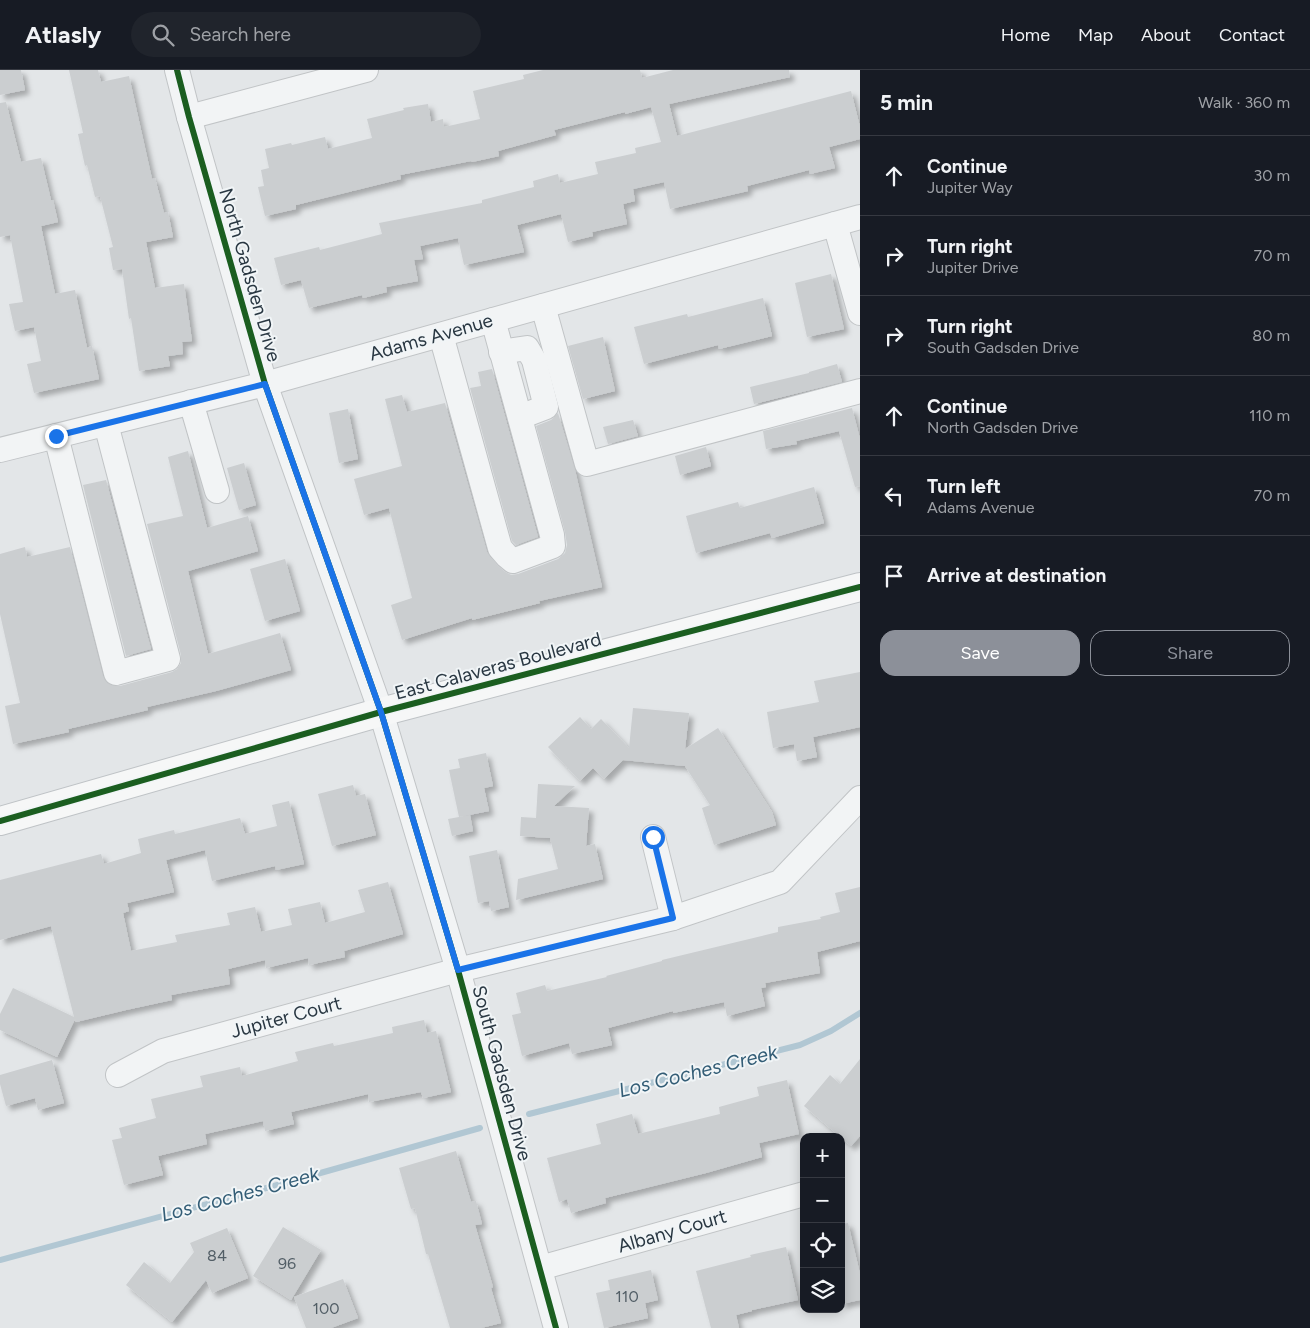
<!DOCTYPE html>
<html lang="en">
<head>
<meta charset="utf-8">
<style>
  :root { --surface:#171b24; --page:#20242c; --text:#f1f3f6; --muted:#9ea1a6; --line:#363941; --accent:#8c9099 }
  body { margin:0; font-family:Figtree,sans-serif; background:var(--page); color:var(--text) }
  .controls { position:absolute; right:15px; bottom:15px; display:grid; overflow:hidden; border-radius:10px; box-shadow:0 2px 12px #0003 }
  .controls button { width:45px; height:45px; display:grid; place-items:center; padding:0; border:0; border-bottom:1px solid var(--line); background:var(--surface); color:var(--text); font:25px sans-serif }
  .stop { position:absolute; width:15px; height:15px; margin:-11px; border:4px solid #1a73e8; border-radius:50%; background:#fff }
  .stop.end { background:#1a73e8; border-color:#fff; box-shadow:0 1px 5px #0008 }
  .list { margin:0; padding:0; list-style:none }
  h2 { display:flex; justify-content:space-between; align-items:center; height:65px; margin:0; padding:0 20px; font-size:21px }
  h2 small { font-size:16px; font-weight:400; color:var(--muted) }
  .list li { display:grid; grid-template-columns:32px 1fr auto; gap:15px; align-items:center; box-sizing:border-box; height:80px; padding:0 20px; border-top:1px solid var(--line) }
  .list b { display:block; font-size:19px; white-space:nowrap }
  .list p { margin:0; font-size:16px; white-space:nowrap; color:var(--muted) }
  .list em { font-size:16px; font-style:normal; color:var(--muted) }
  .actions { display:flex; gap:10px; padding:15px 20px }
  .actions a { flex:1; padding:11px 0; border:1px solid var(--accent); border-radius:15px; text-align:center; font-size:18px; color:var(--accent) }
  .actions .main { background:var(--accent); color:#fff }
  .icon { flex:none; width:28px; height:28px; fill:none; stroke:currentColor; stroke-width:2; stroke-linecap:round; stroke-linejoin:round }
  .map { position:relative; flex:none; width:860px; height:1258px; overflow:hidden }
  header { display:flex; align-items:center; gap:30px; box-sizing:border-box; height:70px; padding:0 25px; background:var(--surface); border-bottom:1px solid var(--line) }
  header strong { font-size:24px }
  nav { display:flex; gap:28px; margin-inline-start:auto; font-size:18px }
  .search { width:350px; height:45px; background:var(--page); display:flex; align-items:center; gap:12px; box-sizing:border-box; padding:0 18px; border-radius:28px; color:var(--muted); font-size:19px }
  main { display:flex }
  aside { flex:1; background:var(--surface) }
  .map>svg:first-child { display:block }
</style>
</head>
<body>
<header>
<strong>Atlasly</strong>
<div class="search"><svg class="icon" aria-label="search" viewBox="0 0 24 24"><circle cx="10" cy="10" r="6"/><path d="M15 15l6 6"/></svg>Search here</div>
<nav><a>Home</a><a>Map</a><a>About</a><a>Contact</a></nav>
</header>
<main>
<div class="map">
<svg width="860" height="1258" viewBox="0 0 860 1258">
  <defs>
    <filter id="shadow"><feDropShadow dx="4.5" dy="4.5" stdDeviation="2.5" flood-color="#0004"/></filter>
  </defs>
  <rect width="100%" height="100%" fill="#e3e6e8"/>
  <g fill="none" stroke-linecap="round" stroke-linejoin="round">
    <g stroke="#b1c7d3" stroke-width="6">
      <polyline points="529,1044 800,975 831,961 860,943"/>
      <polyline points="0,1190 292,1111 480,1058"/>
    </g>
  </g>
  <g fill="#cbced0" filter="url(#shadow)">
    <polygon points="0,0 21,0 25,20 0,25"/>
    <polygon points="69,0 98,0 101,12 129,6 152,109 155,108 164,143 168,142 173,167 146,172 155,218 184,214 192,271 182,272 183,284 168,286 170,296 139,301 131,248 129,249 122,199 113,200 109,178 113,177 100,126 95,127 87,95 85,96 78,64 83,63"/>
    <polygon points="543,0 640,0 642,8 673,0 789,0 790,7 669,34 677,66 851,21 860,57 860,69 829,77 835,98 810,104 809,100 747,116 748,121 670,139 664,112 633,119 635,131 623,134 627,154 592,162 593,166 568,172 561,144 517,155 524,182 492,189 464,195 458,168 420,176 423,189 414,190 418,211 386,217 387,222 363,228 362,225 309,238 301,210 281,215 274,188 319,177 320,180 382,164 379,153 482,133 482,130 534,117 533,111 558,104 560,113 598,104 595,92 636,83 635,78 661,72 651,37 625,44 625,42 554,60 556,65 498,81 499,86 472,92 471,91 400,105 401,109 296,135 296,139 265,146 258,117 264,116 261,100 269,98 265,79 291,73 292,75 325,67 328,79 372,68 367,49 404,40 403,38 428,34 431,52 443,49 444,57 480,49 473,21 524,9 523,5"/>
    <polygon points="6,32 21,92 41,88 51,130 53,130 58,152 41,156 55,224 75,220 87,278 92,276 99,309 34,323 27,294 41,291 34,257 15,261 9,234 23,232 10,165 0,167 0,33"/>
    <polygon points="831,204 844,259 807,267 795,213"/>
    <polygon points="763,228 772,266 719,279 718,275 644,294 634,257 687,244 688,247"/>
    <polygon points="603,267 615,321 583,329 568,276"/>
    <polygon points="837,294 842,312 754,334 750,317 809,303 809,302"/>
    <polygon points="492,299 538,467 516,475 512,471 470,318 481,316 478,302"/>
    <polygon points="402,325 407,342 445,333 487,482 490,487 498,496 505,502 511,505 518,504 558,489 565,483 567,475 565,462 536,356 551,350 558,343 575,400 602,517 539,531 540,533 472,550 472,548 402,570 391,535 412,528 389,438 364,445 354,409 402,396 385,329"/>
    <polygon points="852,338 860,369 860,416 855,417 839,361 796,371 797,374 766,379 763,361"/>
    <polygon points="348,339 358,389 339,393 329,343"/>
    <polygon points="633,350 638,366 608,374 603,357"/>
    <polygon points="706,377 711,396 680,405 675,386"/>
    <polygon points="188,381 207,458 248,446 258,481 188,501 208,584 280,563 291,600 216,621 147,637 148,640 68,659 69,662 13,674 5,636 20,633 0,544 0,484 25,477 27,487 70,477 103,606 107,613 113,616 120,616 172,602 177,599 181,593 181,585 147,454 183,446 168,387"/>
    <polygon points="244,393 256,435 239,440 227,398"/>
    <polygon points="106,410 151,579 126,586 83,415"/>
    <polygon points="814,417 824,453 772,468 770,463 696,483 686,446 738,432 740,438"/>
    <polygon points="285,489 300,541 265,551 250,499"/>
    <polygon points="860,602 860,657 813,667 817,687 797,691 794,674 773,678 767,642 819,632 814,611"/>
    <polygon points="633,638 689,643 685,679 718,658 772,742 776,755 714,775 702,738 710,735 685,696 623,690 604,709 593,698 580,711 548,677 580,647 591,659 601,649 629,678"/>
    <polygon points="486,683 493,716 484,718 489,741 459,747 449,700 460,698 458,689"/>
    <polygon points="538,714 575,716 554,736 589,738 586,776 595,774 603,809 516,830 518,809 558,799 550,768 520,766 521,747 536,748"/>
    <polygon points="353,715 356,726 365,724 376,765 332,776 318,724"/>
    <polygon points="289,731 304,794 276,800 275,796 212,811 205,780 166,790 174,822 127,833 129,841 123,843 131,881 177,872 175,865 230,855 227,843 255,837 261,862 292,855 288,839 320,832 325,853 365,842 358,820 388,812 403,864 344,881 345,887 309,895 308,888 266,898 265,890 228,899 230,914 171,925 172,930 126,940 76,952 75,949 57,987 0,960 0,944 13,918 74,947 51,856 0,870 0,810 101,784 104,794 141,783 138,769 174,760 175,764 240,748 245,764 277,756 272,735"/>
    <polygon points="470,745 473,761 452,766 448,749"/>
    <polygon points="497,780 509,837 491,841 489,831 478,833 469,786"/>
    <polygon points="860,817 860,871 817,882 820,903 765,913 766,917 761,918 765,936 727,946 724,932 673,943 673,941 608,958 612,975 572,984 569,973 522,986 512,945 521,943 516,923 545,915 547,921 607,907 606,906 662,891 662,890 778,862 778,857 821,849 820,847 840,842 835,823"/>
    <polygon points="424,950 427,963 436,961 451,1022 423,1028 421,1022 369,1032 368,1024 291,1042 294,1054 265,1061 263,1051 205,1064 207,1074 158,1086 163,1105 124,1115 112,1070 122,1068 119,1058 156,1048 151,1029 203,1017 200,1006 240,997 242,1006 298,991 295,982 333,973 334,976 393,963 392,957"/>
    <polygon points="860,989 860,1066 851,1076 804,1036 830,1005 840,1014"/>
    <polygon points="52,990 64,1033 38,1040 35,1028 6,1036 0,1014 0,1005"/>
    <polygon points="787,1010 799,1064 759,1073 762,1087 706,1103 605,1128 606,1133 571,1143 567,1129 559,1132 547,1088 601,1074 596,1054 632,1044 638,1064 720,1044 719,1037 759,1026 757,1017"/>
    <polygon points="456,1081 471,1132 476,1131 482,1154 475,1155 493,1217 491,1218 501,1253 481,1258 450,1258 428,1184 426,1184 415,1138 411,1139 399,1098"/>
    <polygon points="848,1153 860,1204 860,1230 841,1234 841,1154"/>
    <polygon points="283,1157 321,1180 291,1230 253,1206"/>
    <polygon points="227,1158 248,1208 212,1223 206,1210 172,1252 126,1215 144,1192 170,1213 194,1182 190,1173"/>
    <polygon points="786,1177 798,1230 752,1240 752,1241 736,1245 739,1258 711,1258 696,1201 751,1187 750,1185"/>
    <polygon points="651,1200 658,1230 645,1233 648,1248 604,1258 596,1223 610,1220 608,1210"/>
    <polygon points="343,1209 358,1248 331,1258 306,1258 294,1227"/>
  </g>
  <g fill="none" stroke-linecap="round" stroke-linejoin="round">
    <g stroke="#c1c4c6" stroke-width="26">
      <g id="minor">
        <polyline points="177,0 189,47 265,314 381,642 458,900 556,1258"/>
        <polyline points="189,47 366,0"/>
        <polyline points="835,154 860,243"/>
        <polyline points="543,236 587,394 860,321"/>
        <polyline points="441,265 500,478 507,486 513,491 553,476 552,465 493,250"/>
        <polyline points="501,282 527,278 534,290 546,337 520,347"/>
        <polyline points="191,332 217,421"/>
        <polyline points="56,366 116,603 168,589 106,354"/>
        <polyline points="0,380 265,314 860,147"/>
        <polyline points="653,767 673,848"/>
        <polyline points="118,1005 163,981 458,900 673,848 780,812 860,728"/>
        <polyline points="540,1198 804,1124"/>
      </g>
    </g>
    <g stroke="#bfc3c6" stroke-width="30">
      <polyline id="major" points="0,751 381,642 860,517"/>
    </g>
    <use href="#minor" stroke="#f2f4f5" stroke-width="24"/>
    <use href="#major" stroke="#f6f7f7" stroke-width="28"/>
    <g stroke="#f1f5f7" stroke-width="9">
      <g id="cycleway">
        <polyline points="177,0 189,47 265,314 381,642 458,900 556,1258"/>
        <polyline points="0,751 381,642 860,517"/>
      </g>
    </g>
    <use href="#cycleway" stroke="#1b5e20" stroke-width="6"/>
  </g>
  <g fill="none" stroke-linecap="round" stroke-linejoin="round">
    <polyline stroke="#1a73e8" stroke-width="6" points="56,366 265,314 381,642 458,900 673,848 653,767"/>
  </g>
  <g text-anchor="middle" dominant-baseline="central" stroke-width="4" stroke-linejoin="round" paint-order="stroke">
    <g font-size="16" fill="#525e66">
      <text x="217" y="1185">84</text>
      <text x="287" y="1193">96</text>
      <text x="627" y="1226">110</text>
      <text x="326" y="1238">100</text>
    </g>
    <g font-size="19" fill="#293742" stroke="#f1f5f7">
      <text transform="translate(250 205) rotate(74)">North Gadsden Drive</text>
      <text transform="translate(431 267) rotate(-16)">Adams Avenue</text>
      <text transform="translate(498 596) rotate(-15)">East Calaveras Boulevard</text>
      <text transform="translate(286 947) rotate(-15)">Jupiter Court</text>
      <text transform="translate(502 1003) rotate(75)">South Gadsden Drive</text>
      <text transform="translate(672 1161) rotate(-16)">Albany Court</text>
    </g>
    <g font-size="20" font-style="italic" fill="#335d76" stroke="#f1f5f7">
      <text transform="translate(698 1001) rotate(-14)">Los Coches Creek</text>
      <text transform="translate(240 1124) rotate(-15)">Los Coches Creek</text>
    </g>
  </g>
</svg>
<div class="controls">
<button>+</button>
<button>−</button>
<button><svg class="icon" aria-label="locate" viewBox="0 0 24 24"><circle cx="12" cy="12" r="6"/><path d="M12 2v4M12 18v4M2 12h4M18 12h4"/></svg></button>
<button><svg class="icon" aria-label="layers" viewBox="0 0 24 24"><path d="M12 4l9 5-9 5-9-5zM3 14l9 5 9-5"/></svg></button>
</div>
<div class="stop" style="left:653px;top:767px"></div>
<div class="stop end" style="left:56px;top:366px"></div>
</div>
<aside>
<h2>5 min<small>Walk · 360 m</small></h2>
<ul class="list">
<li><svg class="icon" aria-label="ahead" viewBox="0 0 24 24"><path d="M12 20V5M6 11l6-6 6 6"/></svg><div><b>Continue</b><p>Jupiter Way</p></div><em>30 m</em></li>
<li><svg class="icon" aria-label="right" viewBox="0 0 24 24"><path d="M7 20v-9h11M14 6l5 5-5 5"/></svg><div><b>Turn right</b><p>Jupiter Drive</p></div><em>70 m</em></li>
<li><svg class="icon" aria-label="right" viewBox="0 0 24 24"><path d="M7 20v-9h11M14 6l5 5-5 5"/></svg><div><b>Turn right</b><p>South Gadsden Drive</p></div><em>80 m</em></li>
<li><svg class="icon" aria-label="ahead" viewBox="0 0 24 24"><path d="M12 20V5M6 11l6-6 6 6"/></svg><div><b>Continue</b><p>North Gadsden Drive</p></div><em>110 m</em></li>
<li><svg class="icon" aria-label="left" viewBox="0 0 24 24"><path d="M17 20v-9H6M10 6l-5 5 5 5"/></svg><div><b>Turn left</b><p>Adams Avenue</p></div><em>70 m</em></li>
<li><svg class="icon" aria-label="arrive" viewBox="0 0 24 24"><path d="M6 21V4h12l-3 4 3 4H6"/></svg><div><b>Arrive at destination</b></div></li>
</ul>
<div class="actions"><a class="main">Save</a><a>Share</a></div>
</aside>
</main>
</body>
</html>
